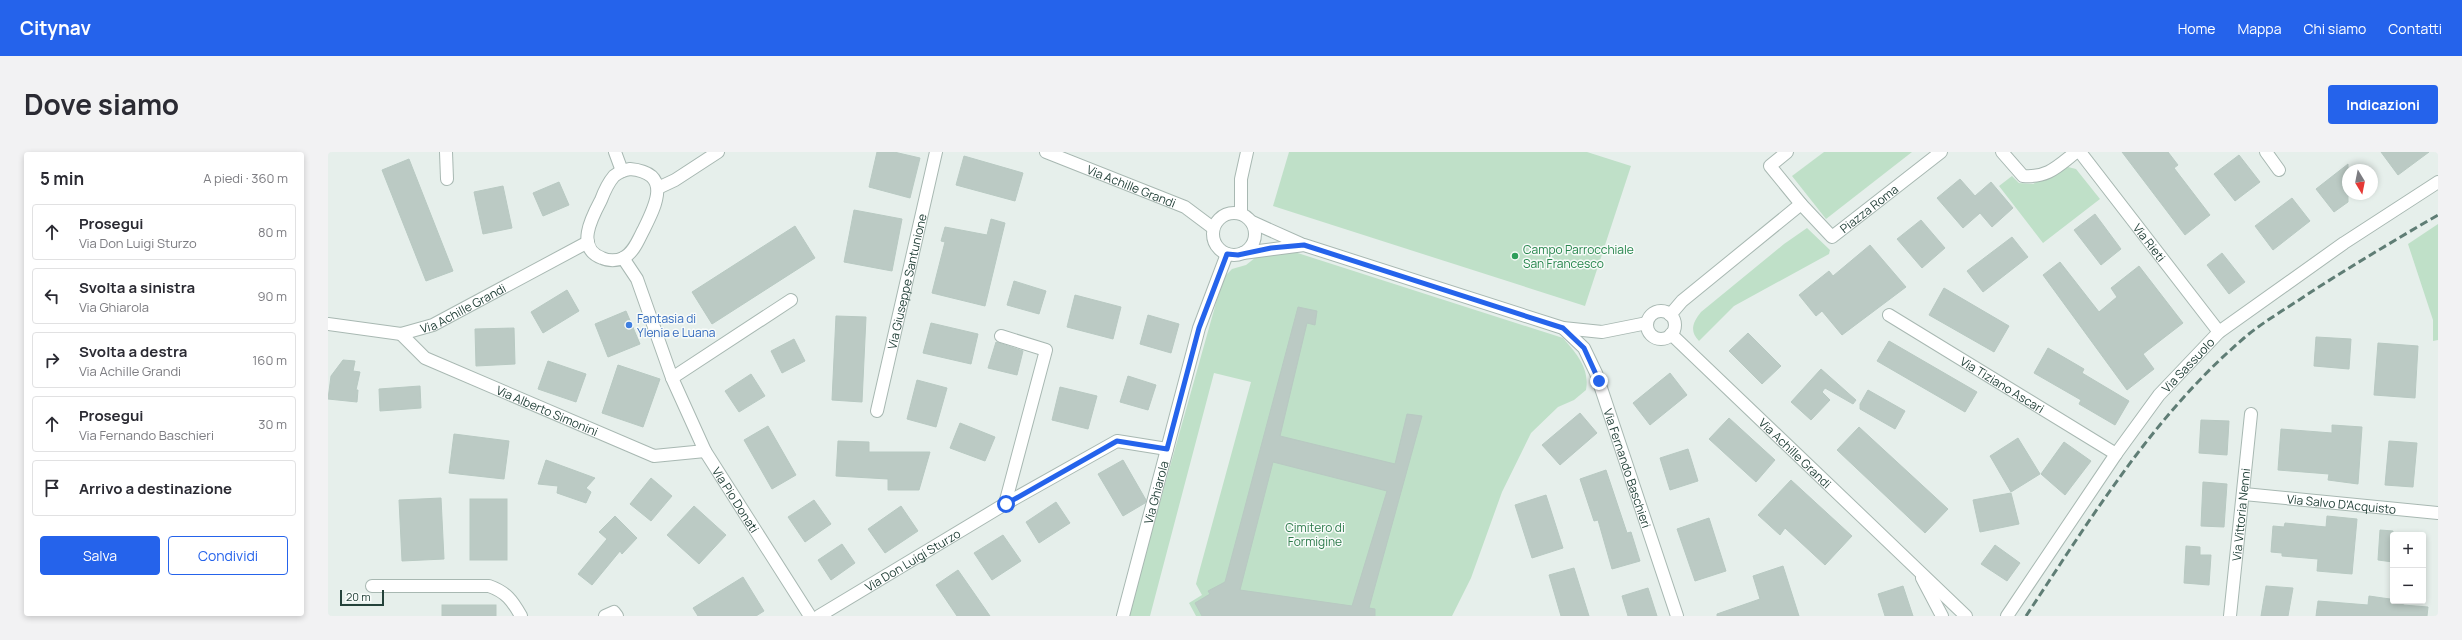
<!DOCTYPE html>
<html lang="it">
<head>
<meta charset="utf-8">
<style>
  :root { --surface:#fff; --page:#f2f2f3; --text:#2b2b33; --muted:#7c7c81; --line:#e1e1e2; --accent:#2563eb }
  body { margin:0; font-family:Manrope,sans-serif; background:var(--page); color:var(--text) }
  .controls { position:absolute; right:12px; bottom:12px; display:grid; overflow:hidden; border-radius:4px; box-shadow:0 2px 6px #0003 }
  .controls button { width:36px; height:36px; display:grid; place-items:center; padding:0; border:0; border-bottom:1px solid var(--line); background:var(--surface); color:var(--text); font:20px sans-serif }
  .compass { position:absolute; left:2014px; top:12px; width:36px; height:36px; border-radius:50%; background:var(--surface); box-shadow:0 2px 6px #0003; rotate:170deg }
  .scale { position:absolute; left:12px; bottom:10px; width:44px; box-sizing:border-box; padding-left:4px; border:2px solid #24423a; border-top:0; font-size:11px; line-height:14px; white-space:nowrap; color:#24423a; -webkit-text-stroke:3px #f7fbf9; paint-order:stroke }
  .stop { position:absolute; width:12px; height:12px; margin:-9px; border:3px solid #2563eb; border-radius:50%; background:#fff }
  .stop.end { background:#2563eb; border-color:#fff; box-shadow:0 1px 4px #0008 }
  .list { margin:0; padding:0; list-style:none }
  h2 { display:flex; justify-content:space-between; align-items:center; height:52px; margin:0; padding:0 16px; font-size:17px }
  h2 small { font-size:13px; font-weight:400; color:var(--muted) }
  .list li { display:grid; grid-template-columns:26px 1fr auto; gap:12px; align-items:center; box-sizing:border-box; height:56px; margin:0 8px 8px; padding:0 8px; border:1px solid var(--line); border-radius:4px }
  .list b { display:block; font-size:15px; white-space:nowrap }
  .list p { margin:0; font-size:13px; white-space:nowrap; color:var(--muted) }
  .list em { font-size:13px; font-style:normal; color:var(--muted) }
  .actions { display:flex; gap:8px; padding:12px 16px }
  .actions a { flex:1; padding:9px 0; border:1px solid var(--accent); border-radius:4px; text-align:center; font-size:14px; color:var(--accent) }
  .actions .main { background:var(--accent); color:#fff }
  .icon { flex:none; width:22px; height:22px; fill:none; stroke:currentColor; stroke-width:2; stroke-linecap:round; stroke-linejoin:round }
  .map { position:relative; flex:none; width:2110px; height:464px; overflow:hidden; border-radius:4px }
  header { display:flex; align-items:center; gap:24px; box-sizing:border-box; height:56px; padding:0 20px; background:var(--accent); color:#fff }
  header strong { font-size:19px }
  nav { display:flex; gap:22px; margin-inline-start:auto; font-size:14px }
  .intro { display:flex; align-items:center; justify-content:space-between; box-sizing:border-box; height:96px; padding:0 24px }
  h1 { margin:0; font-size:28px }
  .button { padding:10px 18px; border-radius:4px; background:var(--accent); color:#fff; font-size:14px; font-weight:700 }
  main { display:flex; gap:24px; padding:0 24px }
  aside { flex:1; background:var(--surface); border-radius:4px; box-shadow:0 2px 6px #0003 }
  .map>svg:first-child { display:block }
</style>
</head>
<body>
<header>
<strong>Citynav</strong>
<nav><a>Home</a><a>Mappa</a><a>Chi siamo</a><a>Contatti</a></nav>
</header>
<div class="intro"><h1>Dove siamo</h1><a class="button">Indicazioni</a></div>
<main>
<aside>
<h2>5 min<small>A piedi · 360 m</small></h2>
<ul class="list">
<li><svg class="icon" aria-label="ahead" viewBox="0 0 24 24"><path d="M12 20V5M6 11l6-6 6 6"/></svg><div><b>Prosegui</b><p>Via Don Luigi Sturzo</p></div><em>80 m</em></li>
<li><svg class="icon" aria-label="left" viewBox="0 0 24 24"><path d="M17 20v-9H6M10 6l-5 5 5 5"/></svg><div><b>Svolta a sinistra</b><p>Via Ghiarola</p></div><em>90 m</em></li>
<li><svg class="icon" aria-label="right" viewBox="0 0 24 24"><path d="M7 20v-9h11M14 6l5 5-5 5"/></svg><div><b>Svolta a destra</b><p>Via Achille Grandi</p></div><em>160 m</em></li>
<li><svg class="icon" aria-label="ahead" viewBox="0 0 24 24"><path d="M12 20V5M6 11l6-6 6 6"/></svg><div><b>Prosegui</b><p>Via Fernando Baschieri</p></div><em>30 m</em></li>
<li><svg class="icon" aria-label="arrive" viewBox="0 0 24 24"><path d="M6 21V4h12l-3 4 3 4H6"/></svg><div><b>Arrivo a destinazione</b></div></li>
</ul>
<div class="actions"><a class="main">Salva</a><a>Condividi</a></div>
</aside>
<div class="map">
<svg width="2110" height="464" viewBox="0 0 2110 464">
  <rect width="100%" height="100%" fill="#e6efeb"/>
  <g fill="#bfe0c8">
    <polygon points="961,0 1259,0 1303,14 1257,154 945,54"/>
    <polygon points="1496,0 1584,0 1498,67 1464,24"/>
    <polygon points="1736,14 1748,17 1772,47 1715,91 1671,34 1684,24 1691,31 1705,32"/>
    <polygon points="2110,72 2110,188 2105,189 2105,168 2080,92"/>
    <path d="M1479,76l23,22 -1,4 -95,52 -35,35c-10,-10 -6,-19 2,-29l83,-68z"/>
    <path d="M954,96l281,90c13,15 27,30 23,52l-12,10 -16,7 -27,26 -29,59 -31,86 -19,38h-256l-7,-13 13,-8 -6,-11 2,-8 53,-194 -37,-9 -64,243h-22l95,-338 9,-9 14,-4 14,-11z"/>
  </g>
  <g fill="#bbcac4" stroke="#b8c9c2" fill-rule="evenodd">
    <polygon points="549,0 566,0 592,6 582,46 541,35"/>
    <polygon points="1794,0 1840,0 1850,13 1846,16 1882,63 1857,83"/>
    <polygon points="2053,0 2101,0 2070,23"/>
    <polygon points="1911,3 1932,30 1907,49 1886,22"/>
    <polygon points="636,4 695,21 687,49 628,33"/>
    <polygon points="81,7 125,119 98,129 54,18"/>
    <polygon points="2020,12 2020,50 2006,60 1988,37"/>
    <polygon points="1632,27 1647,44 1663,30 1685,56 1664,75 1652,61 1635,76 1609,46"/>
    <polygon points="231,30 241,53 215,64 205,41"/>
    <polygon points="175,34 184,76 155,82 146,40"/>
    <polygon points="1964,46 1982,69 1945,98 1927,74"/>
    <polygon points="526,58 574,67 564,119 516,110"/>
    <polygon points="1767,62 1793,97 1773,113 1746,78"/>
    <polygon points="663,67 677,71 657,154 604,141 617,90 613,89 617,75 659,83"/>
    <polygon points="1593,68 1617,96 1594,116 1569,87"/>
    <polygon points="467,74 487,106 384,172 364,140"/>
    <polygon points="1684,85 1700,105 1655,140 1639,119"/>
    <polygon points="1542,93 1578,135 1514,183 1494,159 1488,164 1471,143 1501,119 1505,124"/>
    <polygon points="1894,101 1917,130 1901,142 1879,113"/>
    <polygon points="1732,110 1771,160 1789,145 1783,136 1811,114 1855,171 1815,202 1826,217 1799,238 1715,123"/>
    <polygon points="686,129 718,139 711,162 679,153"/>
    <polygon points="1616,136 1681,174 1666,200 1601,163"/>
    <polygon points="239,138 251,159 215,181 203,160"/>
    <polygon points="747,143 793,155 785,187 739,175"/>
    <path d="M970,155l19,4 -2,14 -8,-2 -27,113 115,28 12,-50 15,2 -53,192 6,1v7h-173l-7,-13 15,-9 -2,-3 17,-9zM945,310l114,29 -35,115 -112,-16z"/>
    <polygon points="298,159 312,192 280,205 267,172"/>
    <polygon points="820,163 851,172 843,201 812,192"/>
    <polygon points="508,164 538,165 534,250 504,248"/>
    <polygon points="603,171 650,182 643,212 595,201"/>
    <polygon points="186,176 187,212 148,214 147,177"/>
    <polygon points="1420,181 1453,214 1434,232 1401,199"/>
    <polygon points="1988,185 2023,187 2021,217 1986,214"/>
    <polygon points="466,187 477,209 454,221 443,199"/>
    <polygon points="1561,189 1649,240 1637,260 1549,209"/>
    <polygon points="668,190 695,199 689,223 660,216"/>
    <polygon points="2050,191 2090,194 2087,246 2046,243"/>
    <polygon points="1720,196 1756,217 1754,221 1801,249 1787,273 1751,252 1753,248 1706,221"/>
    <polygon points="15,208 27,209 25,219 32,220 28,238 30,238 29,250 0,247 3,224"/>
    <polygon points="220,209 258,222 248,250 210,237"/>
    <polygon points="290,213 332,227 315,275 274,261"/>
    <polygon points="1493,217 1528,248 1525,252 1497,236 1494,240 1502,248 1483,268 1463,250"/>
    <polygon points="1342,221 1359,243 1322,273 1305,251"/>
    <polygon points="423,222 437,244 411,260 397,239"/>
    <polygon points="800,224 828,233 820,258 792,250"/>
    <polygon points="589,228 619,236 608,275 579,267"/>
    <polygon points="92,234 93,256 52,259 51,237"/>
    <polygon points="732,235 769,244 760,277 724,268"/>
    <polygon points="1540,238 1577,259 1567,277 1532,257 1532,252"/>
    <polygon points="1252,261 1269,281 1232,313 1214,293"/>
    <polygon points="1401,266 1447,308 1428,330 1381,287"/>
    <polygon points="1873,268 1901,269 1899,303 1871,301"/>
    <polygon points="632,271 667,285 657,309 622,296"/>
    <polygon points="2004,273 2034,275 2030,332 2000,328 2001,322 1950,318 1953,277 2004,281"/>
    <polygon points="440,274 468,323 444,337 416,288"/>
    <polygon points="1531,275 1620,357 1597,381 1509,298"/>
    <polygon points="126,282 181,289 176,327 121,321"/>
    <polygon points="1690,286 1712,322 1683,340 1662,304"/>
    <polygon points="510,289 541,290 541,300 602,300 591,338 560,338 560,327 508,324"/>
    <polygon points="2061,289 2089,291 2085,335 2057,333"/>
    <polygon points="1736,290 1763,309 1737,343 1713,322"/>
    <polygon points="1360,297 1370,329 1342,338 1332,306"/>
    <polygon points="218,308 267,326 258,336 263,340 258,351 229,341 230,334 210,332"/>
    <polygon points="795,308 818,348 817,351 795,364 770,322"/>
    <polygon points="1278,318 1299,381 1303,380 1312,409 1284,417 1270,368 1266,369 1252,327"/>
    <polygon points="323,326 344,344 323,369 302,352"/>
    <polygon points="1463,328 1524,384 1497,413 1457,376 1452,383 1430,363"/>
    <polygon points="1875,330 1899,332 1896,375 1873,374"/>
    <polygon points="1683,341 1691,372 1652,380 1645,348"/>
    <polygon points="1218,343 1235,396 1204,406 1187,353"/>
    <polygon points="113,346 116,407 74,409 71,348"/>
    <rect x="142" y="347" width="37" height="61"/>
    <polygon points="486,348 503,372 477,390 460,365"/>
    <polygon points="728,350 742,371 711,391 698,370"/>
    <polygon points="366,354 398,383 371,412 339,383"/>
    <polygon points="573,354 590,379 557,401 540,377"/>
    <polygon points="287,364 309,386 294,402 292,399 264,433 250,422 279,387 271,380"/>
    <polygon points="1999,364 2029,367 2024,422 1989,419 1990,407 1954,404 1954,401 1943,400 1945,374 1956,375 1957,371 1998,375"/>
    <polygon points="1381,366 1398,419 1367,429 1349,377"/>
    <polygon points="2052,378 2065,379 2065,410 2050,408"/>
    <polygon points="675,383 693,409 664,428 646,401"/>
    <polygon points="514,392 527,411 503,428 490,408"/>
    <polygon points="1667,393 1692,411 1679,429 1653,412"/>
    <polygon points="1858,394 1872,395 1872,403 1883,403 1881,433 1856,431"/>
    <polygon points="1455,414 1471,464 1389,464 1389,462 1432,447 1425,424"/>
    <polygon points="1246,416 1261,464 1233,464 1221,423"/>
    <polygon points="630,418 662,464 629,464 608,433"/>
    <polygon points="415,425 436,459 428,464 370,464 365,456"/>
    <polygon points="1575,434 1585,464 1557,464 1550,442"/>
    <polygon points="1938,434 1965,436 1960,464 1933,464"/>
    <polygon points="1320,436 1329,464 1300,464 1294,444"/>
    <polygon points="2041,444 2076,449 2075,453 2100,455 2099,464 1988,464 1990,449 2040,453"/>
    <rect x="114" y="453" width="54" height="11"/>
  </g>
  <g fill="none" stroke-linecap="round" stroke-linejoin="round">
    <g stroke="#a8b8b2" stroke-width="14">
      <g id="minor">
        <polyline points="118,0 119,27"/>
        <polyline points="287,0 294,19"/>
        <path id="s1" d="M718,0l139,55 28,21"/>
        <path id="s2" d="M1459,0l-17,14 31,38 31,33 109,-85"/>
        <path d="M1674,0l21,24c25,2 35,-10 53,-24"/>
        <path id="s3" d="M1752,0l139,180"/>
        <polyline points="1938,0 1951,18"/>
        <path d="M302,17c42,4 26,36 14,60 -5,9 -10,24 -21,29 -6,3 -15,3 -21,0 -27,-10 -10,-41 -1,-58 3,-8 7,-17 13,-24 5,-4 10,-6 16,-7z"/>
        <polyline points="330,36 347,28 390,0"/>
        <polyline points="924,70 973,92"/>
        <polyline points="915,101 976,93 1235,176 1274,180 1319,171"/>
        <path id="s4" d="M295,106l14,21 35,99 33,73 105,165"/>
        <circle cx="1333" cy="173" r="14"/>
        <polyline points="1342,163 1354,149 1473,52"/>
        <path id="s5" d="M1561,163l227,139"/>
        <path id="s6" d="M0,172l73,10 32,-9 155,-83"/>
        <path id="s7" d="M1235,176l21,20 12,25 81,243"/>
        <path id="s8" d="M73,182l24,24 229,98 51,-5"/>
        <path id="s9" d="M1343,182l295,282"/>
        <polyline points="673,184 718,198 677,352"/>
        <polyline points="344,226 463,148"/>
        <path id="s10" d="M549,259l59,-259"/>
        <path id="s11" d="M1916,342l194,19"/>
        <polyline points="1594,426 1614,464"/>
        <path d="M44,434h117c17,6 23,14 32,30"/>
        <polyline points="277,464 286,460 289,464"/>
        <path id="s12" d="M491,464l186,-112 112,-63 50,8"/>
        <path id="s13" d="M1679,464l109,-162 43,-59 60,-63 125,-89 94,-61"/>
        <path id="s14" d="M1902,464l21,-202"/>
      </g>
    </g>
    <g stroke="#a8b8b2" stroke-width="14">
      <g id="tertiary">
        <circle cx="906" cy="82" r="21"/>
        <polyline points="913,61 913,27 919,0"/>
        <path id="s15" d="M795,464l76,-288 28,-74"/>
      </g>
    </g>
    <use href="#minor" stroke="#fff" stroke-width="12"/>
    <use href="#tertiary" stroke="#fff" stroke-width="12"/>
    <path stroke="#5f7d75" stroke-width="3" stroke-dasharray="8 4" stroke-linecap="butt" d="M1698,464c65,-98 128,-201 218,-278 20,-17 45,-31 67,-46 42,-27 84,-52 127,-77"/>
  </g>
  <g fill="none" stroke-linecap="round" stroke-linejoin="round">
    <polyline stroke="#2563eb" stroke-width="5" points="678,352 789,289 839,297 871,176 899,102 910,103 943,96 976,93 1235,176 1256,196 1271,229"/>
  </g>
  <circle fill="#2e9e5b" stroke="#f7fbf9" stroke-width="1.5" cx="1187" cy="104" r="4"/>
  <circle fill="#3f7fe0" stroke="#f7fbf9" stroke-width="1.5" cx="301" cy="173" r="4"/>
  <g text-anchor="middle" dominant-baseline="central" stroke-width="3" stroke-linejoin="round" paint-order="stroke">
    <g font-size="12" fill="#24423a" stroke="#f7fbf9">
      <text stroke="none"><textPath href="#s1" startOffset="92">Via Achille Grandi</textPath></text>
      <text stroke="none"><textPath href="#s2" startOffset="163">Piazza Roma</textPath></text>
      <text stroke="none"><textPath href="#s3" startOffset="114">Via Rieti</textPath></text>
      <text stroke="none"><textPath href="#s10" startOffset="133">Via Giuseppe Santunione</textPath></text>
      <text stroke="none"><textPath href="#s6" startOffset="141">Via Achille Grandi</textPath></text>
      <text stroke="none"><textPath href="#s13" startOffset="310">Via Sassuolo</textPath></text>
      <text stroke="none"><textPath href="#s5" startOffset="133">Via Tiziano Ascari</textPath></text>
      <text stroke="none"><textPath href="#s8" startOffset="167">Via Alberto Simonini</textPath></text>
      <text stroke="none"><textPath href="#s9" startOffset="172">Via Achille Grandi</textPath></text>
      <text stroke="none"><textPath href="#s7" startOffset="157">Via Fernando Baschieri</textPath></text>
      <text stroke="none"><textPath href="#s15" startOffset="128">Via Ghiarola</textPath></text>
      <text stroke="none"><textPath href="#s4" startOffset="268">Via Pio Donati</textPath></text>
      <text stroke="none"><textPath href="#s11" startOffset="98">Via Salvo D'Acquisto</textPath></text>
      <text stroke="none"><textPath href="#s14" startOffset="102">Via Vittoria Nenni</textPath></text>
      <text stroke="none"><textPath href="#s12" startOffset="109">Via Don Luigi Sturzo</textPath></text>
    </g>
    <g font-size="12" fill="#27864d" stroke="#f7fbf9" text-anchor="start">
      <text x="1195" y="97">Campo Parrocchiale<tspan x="1195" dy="14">San Francesco</tspan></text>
    </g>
    <g font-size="12" fill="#366cbe" stroke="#f7fbf9" text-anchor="start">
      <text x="309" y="166">Fantasia di<tspan x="309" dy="14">Ylenia e Luana</tspan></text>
    </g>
    <g font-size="12" fill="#2d7a4b" stroke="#f7fbf9">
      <text x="987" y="375">Cimitero di<tspan x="987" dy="14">Formigine</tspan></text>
    </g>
  </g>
</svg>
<div class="controls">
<button>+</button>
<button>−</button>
</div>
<svg class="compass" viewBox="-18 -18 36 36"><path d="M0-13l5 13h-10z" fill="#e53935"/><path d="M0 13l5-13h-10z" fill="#7c7c81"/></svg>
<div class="scale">20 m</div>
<div class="stop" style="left:678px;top:352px"></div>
<div class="stop end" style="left:1271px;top:229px"></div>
</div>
</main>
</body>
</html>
